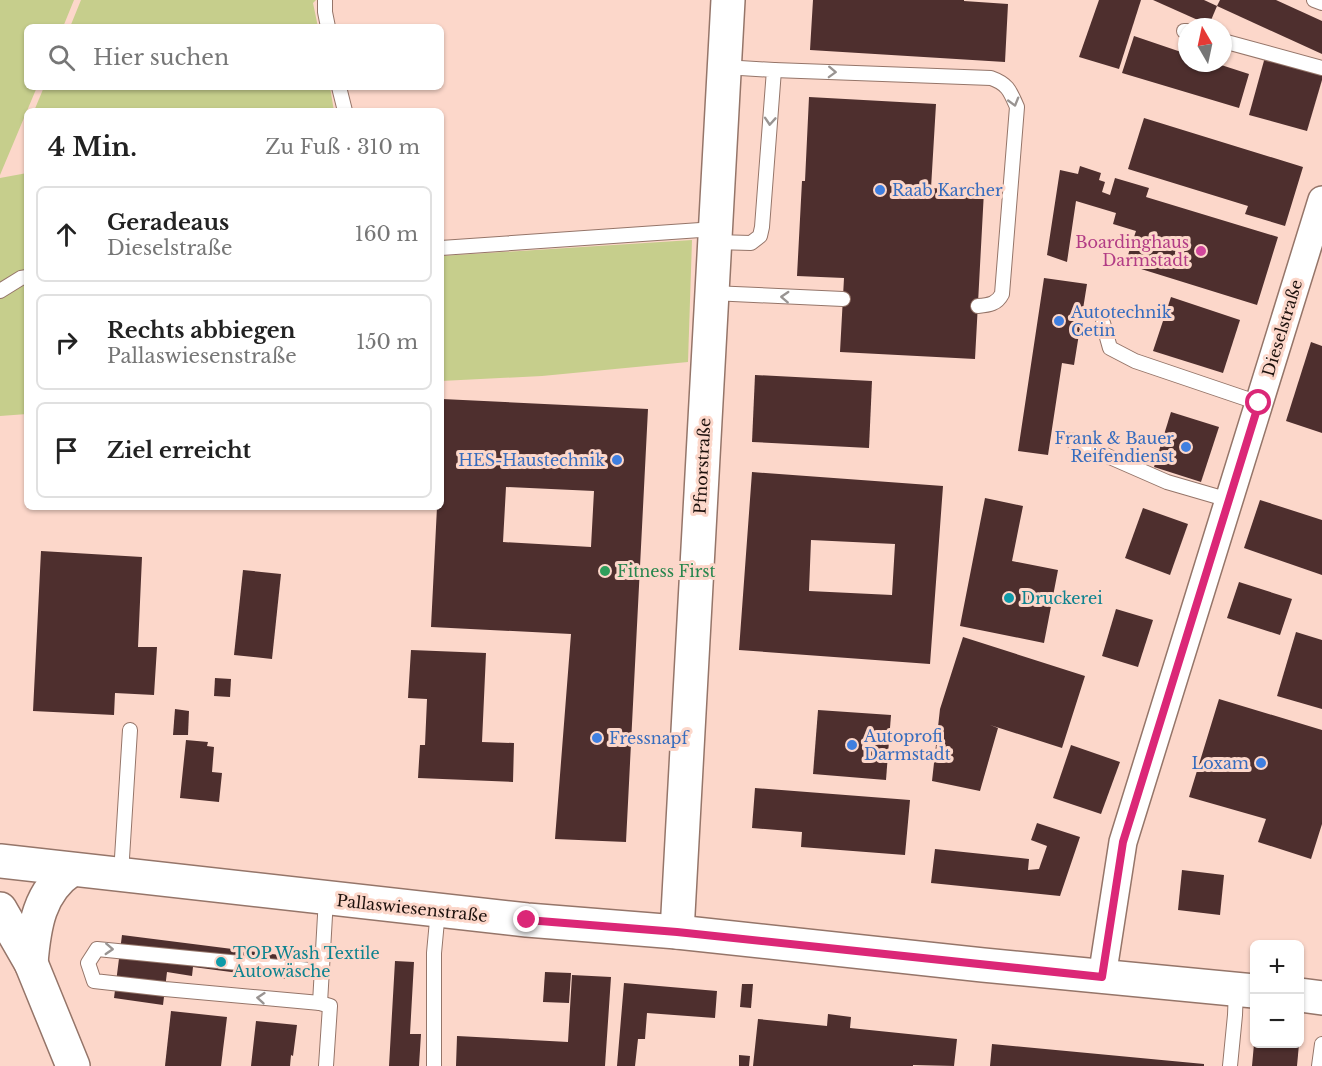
<!DOCTYPE html>
<html lang="de">
<head>
<meta charset="utf-8">
<style>
  :root { --surface:#fff; --page:#f2f2f2; --text:#222; --muted:#767676; --line:#e0e0e0 }
  body { margin:0; font-family:"Libre Baskerville",serif; background:var(--page); color:var(--text) }
  .controls { position:absolute; right:18px; bottom:18px; display:grid; overflow:hidden; border-radius:9px; box-shadow:0 2px 4px #0004 }
  .controls button { width:54px; height:54px; display:grid; place-items:center; padding:0; border:0; border-bottom:2px solid var(--line); background:var(--surface); color:var(--text); font:30px sans-serif }
  .compass { position:absolute; left:1178px; top:18px; width:54px; height:54px; border-radius:50%; background:var(--surface); box-shadow:0 2px 4px #0004; rotate:351deg }
  .stop { position:absolute; width:18px; height:18px; margin:-14px; border:4px solid #db2777; border-radius:50%; background:#fff }
  .stop.end { background:#db2777; border-color:#fff; box-shadow:0 2px 6px #0008 }
  .list { margin:0; padding:0; list-style:none }
  h2 { display:flex; justify-content:space-between; align-items:center; height:78px; margin:0; padding:0 24px; font-size:26px }
  h2 small { font-size:20px; font-weight:400; color:var(--muted) }
  .list li { display:grid; grid-template-columns:39px 1fr auto; gap:18px; align-items:center; box-sizing:border-box; height:96px; margin:0 12px 12px; padding:0 12px; border:2px solid var(--line); border-radius:9px }
  .list b { display:block; font-size:22px; white-space:nowrap }
  .list p { margin:0; font-size:20px; white-space:nowrap; color:var(--muted) }
  .list em { font-size:20px; font-style:normal; color:var(--muted) }
  .icon { flex:none; width:33px; height:33px; fill:none; stroke:currentColor; stroke-width:2; stroke-linecap:round; stroke-linejoin:round }
  .map { position:relative; flex:none; width:1322px; height:1066px; overflow:hidden }
  .search { position:absolute; background:var(--surface); box-shadow:0 2px 4px #0004; left:24px; top:24px; width:420px; height:66px; display:flex; align-items:center; gap:15px; box-sizing:border-box; padding:0 21px; border-radius:9px; color:var(--muted); font-size:22px }
  .panel { position:absolute; background:var(--surface); box-shadow:0 2px 4px #0004; left:24px; top:108px; width:420px; height:402px; border-radius:9px }
  .map>svg:first-child { display:block }
</style>
</head>
<body>
<div class="map">
<svg width="1322" height="1066" viewBox="0 0 1322 1066">
  <rect width="100%" height="100%" fill="#fcd7ca"/>
  <g fill="#c6ce8c">
    <polygon points="0,0 74,0 63,27 27,27 27,87 37,87 0,175"/>
    <polygon points="81,0 316,0 313,3 318,27 70,27"/>
    <polygon points="44,87 330,87 334,111 34,111"/>
    <polygon points="27,173 27,414 0,416 0,178"/>
    <polygon points="692,240 688,362 542,376 441,381 441,256"/>
  </g>
  <g fill="#4e2f2e" fill-rule="evenodd">
    <polygon points="813,0 964,0 964,1 1008,4 1005,62 810,50"/>
    <polygon points="1099,0 1141,0 1119,69 1079,57"/>
    <polygon points="1153,0 1204,0 1217,6 1209,25"/>
    <polygon points="1220,0 1276,0 1322,21 1322,54 1217,6"/>
    <polygon points="1134,36 1187,54 1187,63 1215,63 1249,74 1239,108 1122,73"/>
    <polygon points="1265,57 1322,73 1322,80 1307,131 1249,115"/>
    <polygon points="809,97 936,104 931,188 984,191 975,359 840,352 844,278 797,276 802,181 805,181"/>
    <polygon points="1144,118 1303,167 1285,226 1245,214 1248,206 1128,169"/>
    <polygon points="1080,166 1101,173 1099,180 1105,182 1102,192 1110,195 1115,178 1149,188 1146,197 1278,237 1257,305 1125,264 1136,231 1113,224 1116,213 1076,201 1067,262 1047,255 1060,170 1078,174"/>
    <polygon points="1044,278 1087,284 1074,365 1062,363 1048,455 1018,451"/>
    <polygon points="1171,297 1240,320 1223,373 1153,351"/>
    <polygon points="1311,342 1322,346 1322,433 1286,421"/>
    <polygon points="755,375 872,381 869,448 752,442"/>
    <path d="M442,399l206,10 -22,433 -71,-3 16,-205 -140,-7 6,-120h4zM506,487l88,4 -3,56 -88,-5z"/>
    <polygon points="1171,412 1219,427 1201,482 1154,467"/>
    <path d="M752,472l191,14 -13,178 -191,-14zM811,540l84,4 -3,51 -83,-4z"/>
    <polygon points="985,498 1023,506 1012,561 1058,570 1044,643 960,626"/>
    <polygon points="1260,500 1322,520 1322,575 1244,548"/>
    <polygon points="1143,508 1188,524 1170,575 1125,558"/>
    <polygon points="41,551 142,557 138,647 157,647 154,695 115,693 114,715 33,711"/>
    <polygon points="243,570 281,574 272,659 234,655"/>
    <polygon points="1239,582 1292,599 1280,635 1227,618"/>
    <polygon points="1116,609 1153,620 1138,667 1102,656"/>
    <polygon points="1296,632 1322,640 1322,709 1277,696"/>
    <polygon points="963,637 1085,676 1062,748 990,725 998,728 980,791 932,781 940,709"/>
    <polygon points="411,650 486,653 482,742 514,743 513,782 418,778 420,745 425,745 427,699 408,698"/>
    <polygon points="215,678 231,679 230,697 214,696"/>
    <polygon points="1219,699 1322,730 1322,824 1311,859 1258,842 1266,819 1189,797"/>
    <polygon points="175,709 189,711 188,735 173,735"/>
    <polygon points="818,710 891,715 886,780 813,774"/>
    <polygon points="186,740 208,742 207,746 214,747 212,772 222,773 219,802 180,798"/>
    <polygon points="1071,745 1120,762 1101,814 1053,798"/>
    <polygon points="755,788 910,800 905,855 801,847 802,832 752,828"/>
    <polygon points="1037,823 1080,837 1060,896 931,883 935,849 1029,859 1028,870 1039,869 1047,846 1031,840"/>
    <polygon points="1182,870 1224,875 1220,915 1178,910"/>
    <polygon points="122,935 288,956 285,979 193,967 192,976 167,972 163,1005 114,998"/>
    <polygon points="395,961 414,962 410,1034 421,1034 419,1066 389,1066"/>
    <polygon points="545,972 571,973 569,1003 543,1002"/>
    <polygon points="572,975 611,977 605,1066 456,1066 457,1036 568,1042"/>
    <polygon points="624,983 717,991 715,1018 647,1013 645,1039 638,1039 635,1066 617,1066"/>
    <polygon points="742,984 753,984 751,1008 740,1007"/>
    <polygon points="171,1011 227,1017 221,1066 165,1066"/>
    <polygon points="828,1014 851,1017 850,1028 957,1039 954,1066 913,1065 913,1066 753,1066 758,1019 827,1026"/>
    <polygon points="256,1021 297,1025 293,1056 291,1055 290,1066 251,1066"/>
    <polygon points="992,1044 1204,1064 1204,1066 990,1066"/>
    <polygon points="1254,1044 1299,1044 1297,1066 1252,1066"/>
    <polygon points="739,1055 750,1056 749,1066 739,1066"/>
  </g>
  <g fill="none" stroke-linecap="round" stroke-linejoin="round">
    <g stroke="#957569" stroke-width="16">
      <g id="service">
        <polyline points="325,0 325,12 328,27"/>
        <polyline points="1314,0 1322,3"/>
        <polyline points="1184,31 1187,31"/>
        <polyline points="1223,41 1322,68"/>
        <path d="M774,70l217,8c17,6 19,13 26,29l-15,187c-5,10 -13,11 -24,12"/>
        <polyline points="339,87 345,111"/>
        <polyline points="715,242 751,243 760,236 762,227 774,70 724,67"/>
        <polyline points="441,248 715,229"/>
        <polyline points="0,291 21,278 27,277"/>
        <polyline points="712,293 843,299"/>
        <polyline points="1103,323 1110,348 1135,361 1259,403"/>
        <polyline points="1071,440 1167,482 1229,500"/>
        <polyline points="121,874 130,730"/>
        <polyline points="321,971 97,949 88,963 94,981 165,989 320,1003 330,1006 326,1066"/>
        <polyline points="320,1003 326,898"/>
        <polyline points="434,1066 434,953 438,910"/>
        <polyline points="1230,1066 1235,1015 1236,989"/>
        <polyline points="1319,1066 1322,1044"/>
      </g>
    </g>
    <g stroke="#957569" stroke-width="30">
      <polyline id="minor" points="1102,977 1123,842 1322,200"/>
    </g>
    <g stroke="#957569" stroke-width="36">
      <g id="tertiary">
        <polyline points="0,909 31,963 73,1066"/>
        <polyline points="677,932 728,0"/>
        <path d="M31,963c3,-36 8,-72 40,-93"/>
      </g>
    </g>
    <g stroke="#957569" stroke-width="36">
      <g id="secondary">
        <polyline points="0,861 527,920 677,932 983,965 1254,991"/>
        <polyline points="1300,995 1322,998"/>
      </g>
    </g>
    <use href="#service" stroke="#fff" stroke-width="14"/>
    <use href="#minor" stroke="#fff" stroke-width="27"/>
    <use href="#tertiary" stroke="#fff" stroke-width="33"/>
    <use href="#secondary" stroke="#fff" stroke-width="33"/>
  </g>
  <defs><path id="oneway-chevron" d="M-2-3.5L2.5 0L-2 3.5" fill="none" stroke-width="1.6" stroke-linecap="round" stroke-linejoin="round" transform="scale(1.5)"/></defs>
  <g stroke="#999492">
    <use href="#oneway-chevron" transform="translate(832 72) rotate(2)"/>
    <use href="#oneway-chevron" transform="translate(1014 102) rotate(74)"/>
    <use href="#oneway-chevron" transform="translate(770 121) rotate(94)"/>
    <use href="#oneway-chevron" transform="translate(785 297) rotate(-177)"/>
    <use href="#oneway-chevron" transform="translate(109 949) rotate(3)"/>
    <use href="#oneway-chevron" transform="translate(261 998) rotate(-175)"/>
  </g>
  <g fill="none" stroke-linecap="round" stroke-linejoin="round">
    <polyline stroke="#db2777" stroke-width="8" points="527,920 677,932 1102,977 1123,842 1259,403"/>
  </g>
  <g fill="#3f7fe0" stroke="#fcd7ca" stroke-width="2">
    <circle cx="880" cy="190" r="6"/>
    <circle cx="1059" cy="321" r="6"/>
    <circle cx="1186" cy="447" r="6"/>
    <circle cx="617" cy="460" r="6"/>
    <circle cx="597" cy="738" r="6"/>
    <circle cx="852" cy="745" r="6"/>
    <circle cx="1261" cy="763" r="6"/>
  </g>
  <circle fill="#d1479c" stroke="#fcd7ca" stroke-width="2" cx="1201" cy="251" r="6"/>
  <circle fill="#2e9e5b" stroke="#fcd7ca" stroke-width="2" cx="605" cy="571" r="6"/>
  <g fill="#0f9aa8" stroke="#fcd7ca" stroke-width="2">
    <circle cx="1009" cy="598" r="6"/>
    <circle cx="221" cy="962" r="6"/>
  </g>
  <g text-anchor="middle" dominant-baseline="central" stroke-width="6" stroke-linejoin="round" paint-order="stroke">
    <g font-size="16" fill="#366cbe" stroke="#fcd7ca" text-anchor="start">
      <text x="892" y="190">Raab Karcher</text>
      <text x="1071" y="312">Autotechnik<tspan x="1071" dy="18">Cetin</tspan></text>
      <text x="1174" y="438" text-anchor="end">Frank &amp; Bauer<tspan x="1174" dy="18">Reifendienst</tspan></text>
      <text x="605" y="460" text-anchor="end">HES-Haustechnik</text>
      <text x="864" y="736">Autoprofi<tspan x="864" dy="18">Darmstadt</tspan></text>
      <text x="609" y="738">Fressnapf</text>
      <text x="1249" y="763" text-anchor="end">Loxam</text>
    </g>
    <g font-size="16" fill="#b23c85" stroke="#fcd7ca" text-anchor="end">
      <text x="1189" y="242">Boardinghaus<tspan x="1189" dy="18">Darmstadt</tspan></text>
    </g>
    <g font-size="16" fill="#1d110d" stroke="#fcd7ca">
      <text transform="translate(1282 328) rotate(-73)">Dieselstraße</text>
      <text transform="translate(702 466) rotate(-87)">Pfnorstraße</text>
      <text transform="translate(412 908) rotate(6)">Pallaswiesenstraße</text>
    </g>
    <g font-size="16" fill="#27864d" stroke="#fcd7ca" text-anchor="start">
      <text x="617" y="571">Fitness First</text>
    </g>
    <g font-size="16" fill="#0d838f" stroke="#fcd7ca" text-anchor="start">
      <text x="1021" y="598">Druckerei</text>
      <text x="233" y="953">TOP Wash Textile<tspan x="233" dy="18">Autowäsche</tspan></text>
    </g>
  </g>
</svg>
<div class="controls">
<button>+</button>
<button>−</button>
</div>
<svg class="compass" viewBox="-18 -18 36 36"><path d="M0-13l5 13h-10z" fill="#e53935"/><path d="M0 13l5-13h-10z" fill="#767676"/></svg>
<div class="stop" style="left:1259px;top:403px"></div>
<div class="stop end" style="left:527px;top:920px"></div>
<div class="search"><svg class="icon" aria-label="search" viewBox="0 0 24 24"><circle cx="10" cy="10" r="6"/><path d="M15 15l6 6"/></svg>Hier suchen</div>
<section class="panel">
<h2>4 Min.<small>Zu Fuß · 310 m</small></h2>
<ul class="list">
<li><svg class="icon" aria-label="ahead" viewBox="0 0 24 24"><path d="M12 20V5M6 11l6-6 6 6"/></svg><div><b>Geradeaus</b><p>Dieselstraße</p></div><em>160 m</em></li>
<li><svg class="icon" aria-label="right" viewBox="0 0 24 24"><path d="M7 20v-9h11M14 6l5 5-5 5"/></svg><div><b>Rechts abbiegen</b><p>Pallaswiesenstraße</p></div><em>150 m</em></li>
<li><svg class="icon" aria-label="arrive" viewBox="0 0 24 24"><path d="M6 21V4h12l-3 4 3 4H6"/></svg><div><b>Ziel erreicht</b></div></li>
</ul>
</section>
</div>
</body>
</html>
